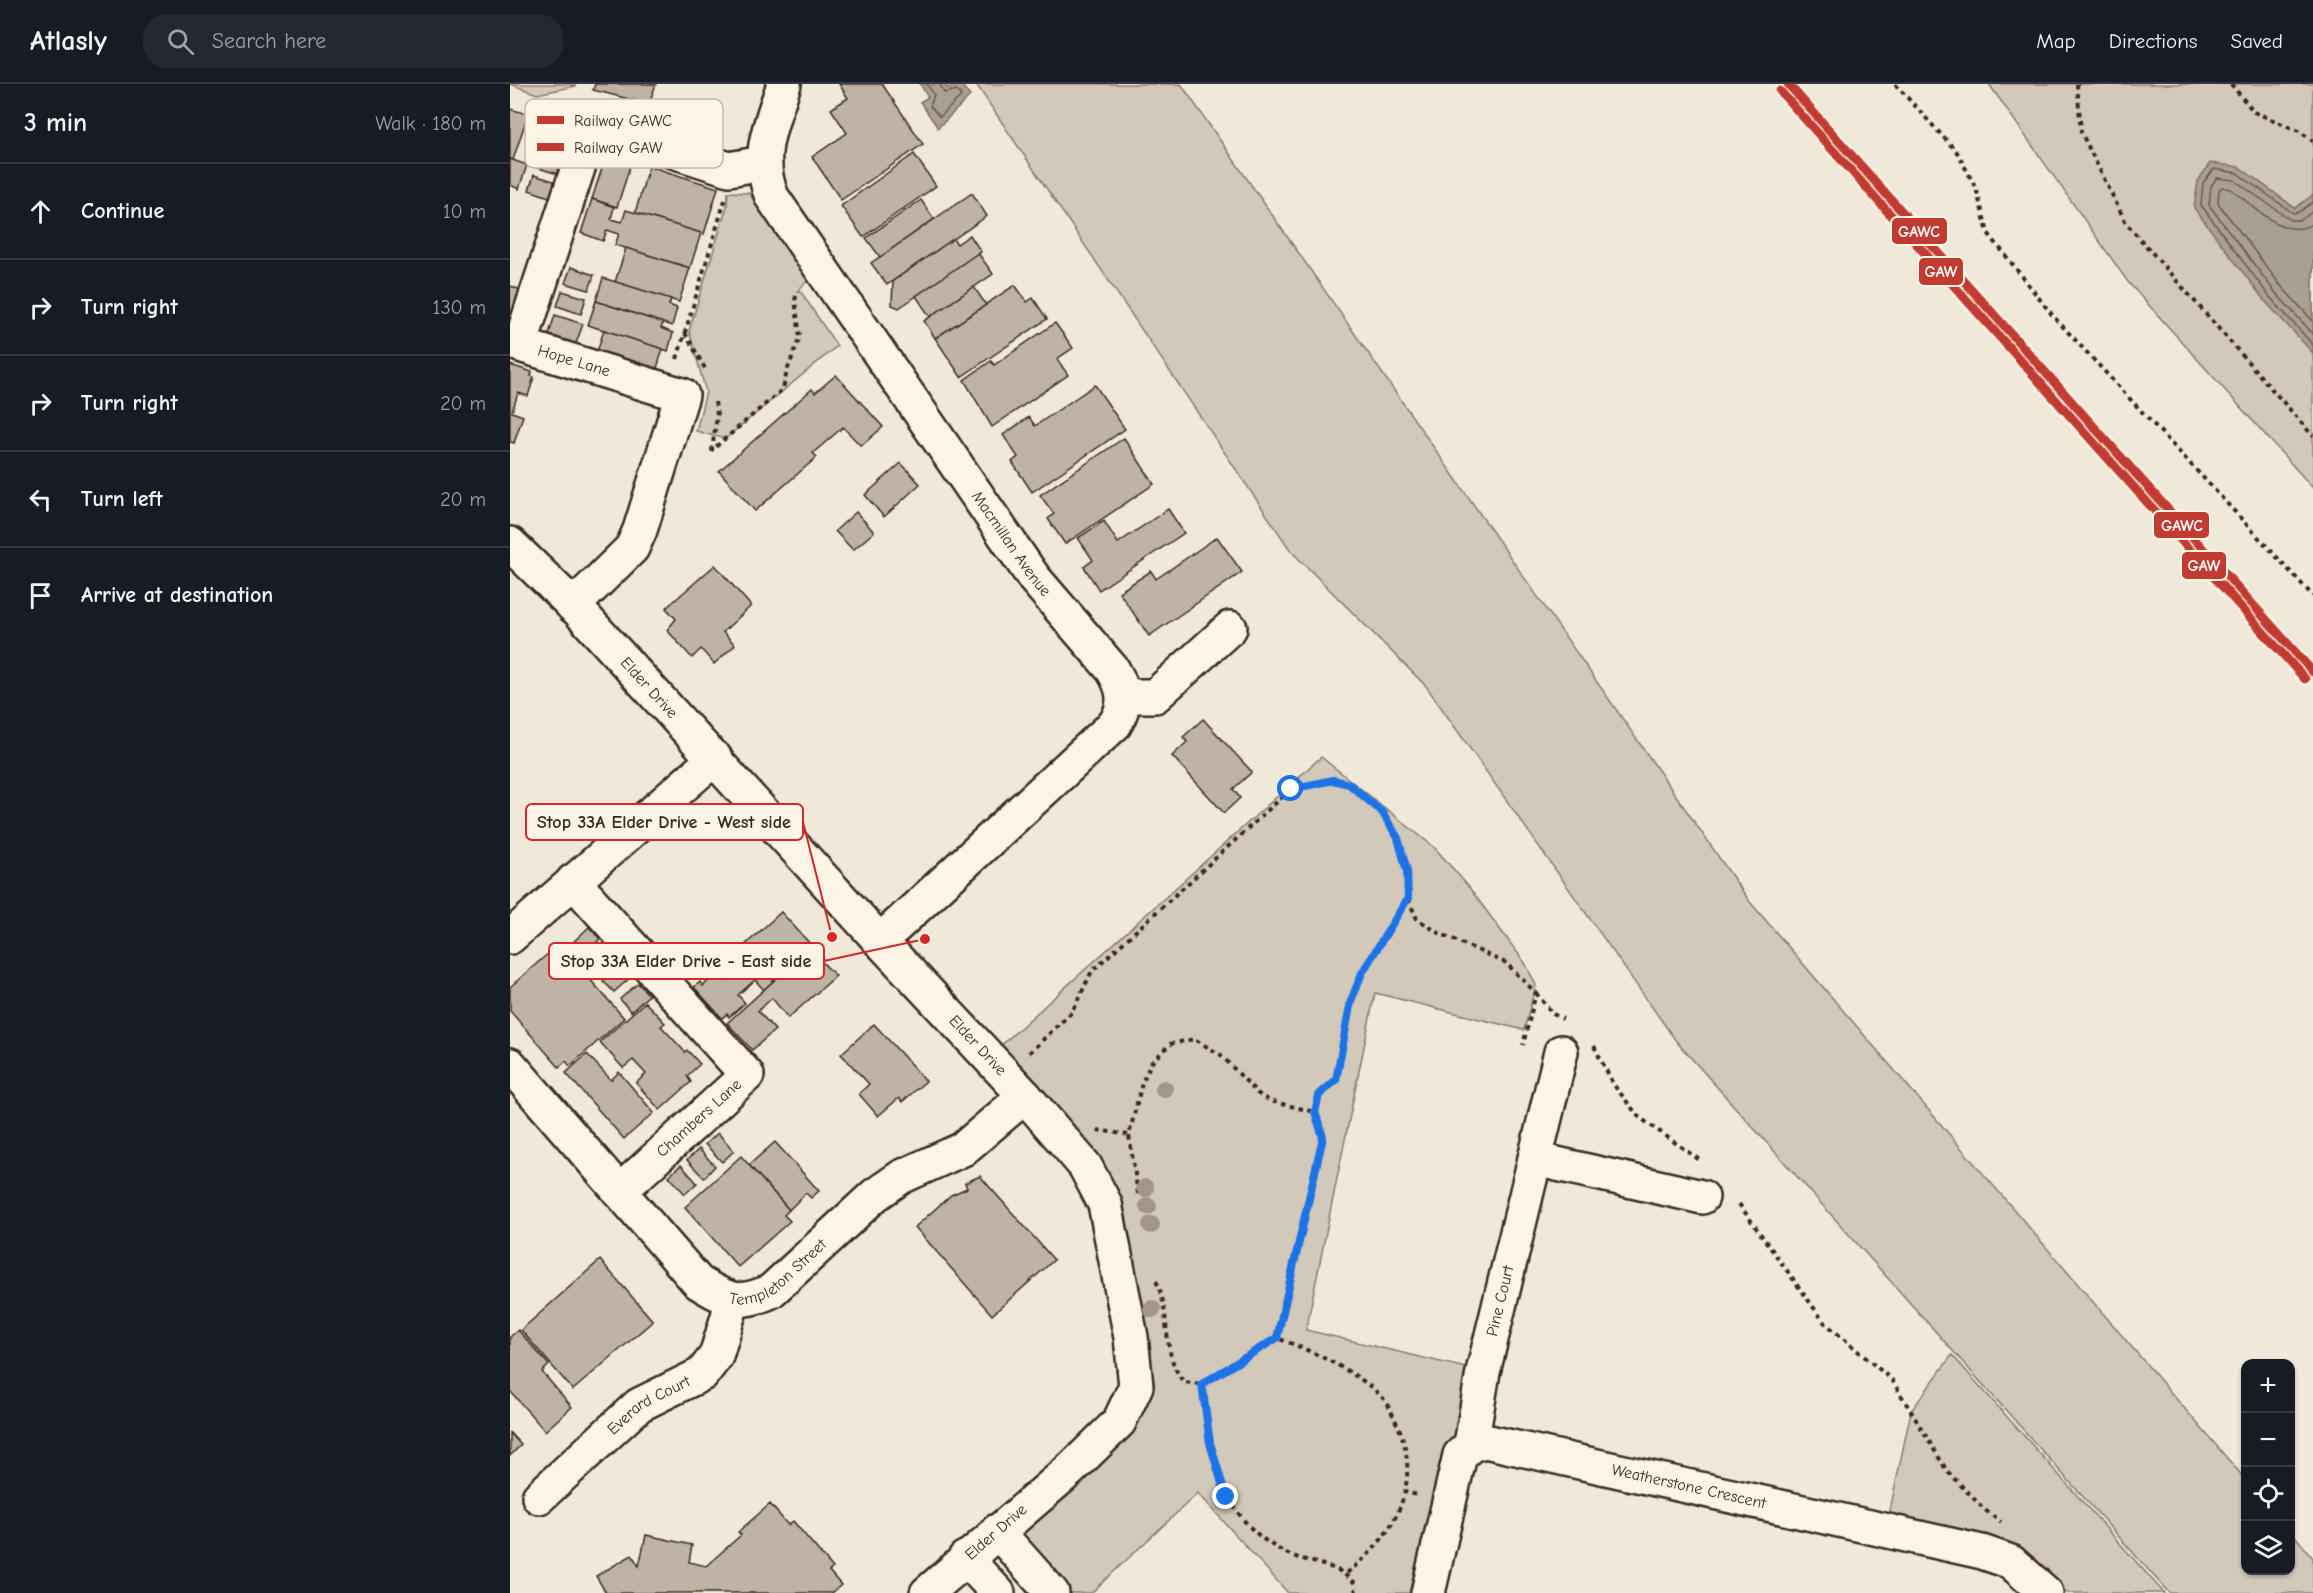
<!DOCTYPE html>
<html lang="en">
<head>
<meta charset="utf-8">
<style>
  :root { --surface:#171b24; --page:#242831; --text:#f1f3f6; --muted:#9ea1a6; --line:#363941 }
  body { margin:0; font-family:"Comic Neue",sans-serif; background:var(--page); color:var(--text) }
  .controls { position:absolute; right:18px; bottom:18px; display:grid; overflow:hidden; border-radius:12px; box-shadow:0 2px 4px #0004 }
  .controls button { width:54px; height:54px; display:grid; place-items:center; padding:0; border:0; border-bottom:2px solid var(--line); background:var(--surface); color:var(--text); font:30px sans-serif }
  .stop { position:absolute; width:18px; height:18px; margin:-14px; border:4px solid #1a73e8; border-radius:50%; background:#fff }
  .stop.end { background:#1a73e8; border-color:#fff; box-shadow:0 2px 6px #0008 }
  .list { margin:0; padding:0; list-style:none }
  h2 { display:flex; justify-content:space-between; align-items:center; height:78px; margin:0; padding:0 24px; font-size:26px }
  h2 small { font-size:20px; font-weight:400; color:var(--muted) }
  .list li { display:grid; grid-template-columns:39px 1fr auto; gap:18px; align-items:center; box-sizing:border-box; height:96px; padding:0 24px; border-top:2px solid var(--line) }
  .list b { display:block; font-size:22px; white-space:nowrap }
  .list em { font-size:20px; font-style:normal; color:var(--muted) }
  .icon { flex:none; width:33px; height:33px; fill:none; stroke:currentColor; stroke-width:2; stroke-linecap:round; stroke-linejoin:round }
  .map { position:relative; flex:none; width:1803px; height:1509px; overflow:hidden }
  header { display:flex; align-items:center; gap:36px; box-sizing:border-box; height:84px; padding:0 30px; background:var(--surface); border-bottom:2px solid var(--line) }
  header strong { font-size:28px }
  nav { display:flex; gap:33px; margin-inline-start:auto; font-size:21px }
  .search { width:420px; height:54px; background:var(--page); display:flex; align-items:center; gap:15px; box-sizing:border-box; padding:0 21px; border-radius:24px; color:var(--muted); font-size:22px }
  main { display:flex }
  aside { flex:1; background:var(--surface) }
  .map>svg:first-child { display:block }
</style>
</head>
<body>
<header>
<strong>Atlasly</strong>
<div class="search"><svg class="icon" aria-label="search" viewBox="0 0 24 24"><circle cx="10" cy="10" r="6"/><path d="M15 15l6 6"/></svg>Search here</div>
<nav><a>Map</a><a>Directions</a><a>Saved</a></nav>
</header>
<main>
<aside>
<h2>3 min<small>Walk · 180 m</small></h2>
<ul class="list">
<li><svg class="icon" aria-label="ahead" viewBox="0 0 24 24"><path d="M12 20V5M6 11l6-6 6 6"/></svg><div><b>Continue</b></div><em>10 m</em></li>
<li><svg class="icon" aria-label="right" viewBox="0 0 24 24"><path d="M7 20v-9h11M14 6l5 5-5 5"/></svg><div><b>Turn right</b></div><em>130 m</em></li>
<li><svg class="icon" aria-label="right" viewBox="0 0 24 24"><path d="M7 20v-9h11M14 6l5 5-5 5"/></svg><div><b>Turn right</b></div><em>20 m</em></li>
<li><svg class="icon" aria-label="left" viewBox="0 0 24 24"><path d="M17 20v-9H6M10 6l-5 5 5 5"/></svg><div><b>Turn left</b></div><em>20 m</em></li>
<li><svg class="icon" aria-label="arrive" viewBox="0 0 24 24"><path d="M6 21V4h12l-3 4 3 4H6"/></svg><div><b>Arrive at destination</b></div></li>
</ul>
</aside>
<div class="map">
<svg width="1803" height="1509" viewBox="0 0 1803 1509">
  <rect width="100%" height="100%" fill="#f0e9d9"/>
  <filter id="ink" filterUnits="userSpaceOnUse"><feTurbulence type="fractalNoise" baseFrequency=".0167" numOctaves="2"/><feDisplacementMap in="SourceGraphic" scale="12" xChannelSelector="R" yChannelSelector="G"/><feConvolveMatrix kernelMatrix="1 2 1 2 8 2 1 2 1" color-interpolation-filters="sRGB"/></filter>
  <g filter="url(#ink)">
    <g fill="#d2c9ba" stroke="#867a6c" stroke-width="1.5">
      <polygon points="0,0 59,0 66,2 27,10"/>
      <polygon points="466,0 671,0 1240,818 1735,1395 1736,1486 1780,1486 1781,1447 1803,1474 1803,1509 1659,1509 1166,957 916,602 781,467"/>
      <polygon points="1479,0 1803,0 1803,404 1618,198"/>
      <polygon points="218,108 239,109 299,196 289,205 327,262 215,355 186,347 196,308 179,247 217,122"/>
      <polygon points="811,673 924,763 958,802 1015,879 1026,901 1014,946 865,909 796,1246 973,1288 918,1509 778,1509 688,1409 581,1509 542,1509 487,1447 626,1301 595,1120 478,973"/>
      <polygon points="1442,1271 1654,1509 1556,1509 1527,1476 1501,1461 1379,1431 1401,1327"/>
    </g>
    <g fill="#aaa091" stroke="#7e7163" stroke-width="1.5">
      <polygon points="410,0 435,0 437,4 451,0 460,12 428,44 410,18 418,13"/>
      <polygon points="1700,79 1729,83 1785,124 1803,111 1803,269 1754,216 1684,124 1688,97"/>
    </g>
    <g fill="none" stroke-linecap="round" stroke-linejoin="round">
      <g stroke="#67594c" stroke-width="1.5">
        <polyline points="417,0 424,11 420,22 430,33 451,12 447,6 434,9 430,0"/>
        <polyline points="1803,118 1789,128 1783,129 1727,89 1704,85 1693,99 1691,121 1759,212 1803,261"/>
        <polyline points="1803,127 1791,136 1781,136 1724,96 1707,94 1701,102 1699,121 1765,208 1803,250"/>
        <path d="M1803,139c-27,20 -61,-19 -82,-34l-9,-2 -3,3 -1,13 63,83 32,35"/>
      </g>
    </g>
    <g fill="#beb3a4" stroke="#3b2a1e" stroke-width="1.5">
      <polygon points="85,0 146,0 139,20 83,6"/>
      <polygon points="329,0 372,0 413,60 331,116 302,73 337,49 321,25 338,14"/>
      <polygon points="0,25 18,30 3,76 0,75"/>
      <polygon points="30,67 54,75 48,90 25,83"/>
      <polygon points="97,69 122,76 107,123 82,115"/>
      <polygon points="404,70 426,102 353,153 331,122"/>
      <polygon points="0,75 17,81 9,105 0,101"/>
      <polygon points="139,82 208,104 194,150 125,129"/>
      <polygon points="24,91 47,98 42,114 19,106"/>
      <polygon points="462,109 477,132 377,201 361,179"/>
      <polygon points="82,115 104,123 101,135 112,138 116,126 191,149 180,184 105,161 109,150 97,146 93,157 71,149"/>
      <polygon points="411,116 424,135 370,173 356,154"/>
      <polygon points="460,151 471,168 389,224 382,221 383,197 443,155 447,160"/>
      <polygon points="116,164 180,184 169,218 105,198"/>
      <polygon points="468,169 483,190 420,233 406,212"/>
      <polygon points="61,183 84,191 79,206 55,199"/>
      <polygon points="93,194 161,215 159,221 167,224 162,242 86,217"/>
      <polygon points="505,201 517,218 523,214 537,235 451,293 425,254"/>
      <polygon points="0,202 14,207 6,231 0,229"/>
      <polygon points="464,203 476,221 425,254 414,237"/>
      <polygon points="52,207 76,214 71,230 47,222"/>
      <polygon points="86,217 153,239 151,244 163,249 158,267 78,241"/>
      <polygon points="45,231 73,240 64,265 37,256"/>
      <polygon points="545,239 563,264 547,275 558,291 482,343 454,296 481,277 484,281"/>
      <polygon points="94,246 153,265 146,287 87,268"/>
      <polygon points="0,281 22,288 21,292 24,293 18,312 8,309 2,328 13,332 4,359 0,358"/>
      <polygon points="326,291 373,343 351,362 333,343 303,369 307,373 245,427 209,387 302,305 305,309"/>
      <polygon points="585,301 615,345 522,408 502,378 508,373 493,351 519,333 525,342"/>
      <polygon points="614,354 644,400 555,460 538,435 544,430 530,411"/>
      <polygon points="391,379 410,400 374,433 355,411"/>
      <polygon points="658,425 674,449 589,506 574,483 583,476 568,454 594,437 608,459"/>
      <polygon points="346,428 364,448 343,466 325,447"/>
      <polygon points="707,453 732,488 639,552 609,508 641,487 646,495"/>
      <polygon points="205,481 241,522 213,548 225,561 204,580 191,565 182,574 157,546 166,535 156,524"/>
      <polygon points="693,635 742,688 723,705 730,714 714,729 662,672 677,658 673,653"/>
      <polygon points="271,828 302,862 254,906 245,896 228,911 235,919 219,933 217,930 212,934 184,903 190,898 193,902 207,889 214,897 232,881 223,872"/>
      <polygon points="79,843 90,855 72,872 61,860"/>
      <polygon points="49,860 114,934 60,982 56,977 49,983 0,927 0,903"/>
      <polygon points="302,862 313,874 310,876 326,892 278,934 262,914 248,927 265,946 242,966 217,939"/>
      <polygon points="111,880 122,892 104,908 93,897"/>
      <polygon points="128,899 139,911 121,928 110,915"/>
      <polygon points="135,918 155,939 151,942 175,968 177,966 190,980 177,992 181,998 150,1026 126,999 136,990 123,976 113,984 90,958"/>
      <polygon points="364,940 416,997 392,1018 389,1014 368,1032 349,1010 359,1000 331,970"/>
      <polygon points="77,970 101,996 109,988 144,1029 114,1055 56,989"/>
      <polygon points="208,1049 224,1067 212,1078 195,1060"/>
      <polygon points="265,1058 309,1107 301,1114 296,1109 279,1126 239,1081"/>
      <polygon points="189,1065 205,1082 194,1094 177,1076"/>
      <polygon points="231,1072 279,1126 274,1131 280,1137 228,1183 175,1123"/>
      <polygon points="171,1081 187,1099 175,1110 159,1092"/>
      <polygon points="470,1092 544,1176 482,1231 405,1143 441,1111 457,1104 455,1099"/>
      <polygon points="90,1176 143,1237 63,1306 11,1246"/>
      <polygon points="8,1246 39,1281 32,1288 62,1323 35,1347 0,1307 0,1253"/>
      <polygon points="0,1349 11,1361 0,1372"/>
      <polygon points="260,1420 278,1441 283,1437 323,1484 319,1487 331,1501 322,1509 96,1509 86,1492 122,1471 129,1482 136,1451 182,1461 179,1478 196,1482 231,1451 228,1448"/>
    </g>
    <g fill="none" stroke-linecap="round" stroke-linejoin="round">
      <g stroke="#3b2a1e" stroke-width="38">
        <g id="minor">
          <path id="s1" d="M274,0c-13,41 -29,71 -12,113l262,381 79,92c12,20 14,34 2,54l-235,217"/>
          <path id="s2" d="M0,460l68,66 302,331 145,155 60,70 20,38 26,133 5,49 -17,36 -48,47 -144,124"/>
          <polyline points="63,522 122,464 130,446 172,311 10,261 82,41 219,85 253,79"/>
          <polyline points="614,612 645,612 720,544"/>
          <polyline points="63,797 237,991 110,1107"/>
          <polyline points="0,853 205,674"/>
          <path id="s3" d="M0,981l188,217c29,18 41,24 73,9l104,-96 26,-18 62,-28 62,-53"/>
          <polyline points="1025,1075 1192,1113"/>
          <path id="s4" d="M961,1361l12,-73 78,-320"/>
          <path id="s5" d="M29,1413l100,-92 63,-31 14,-18 17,-56"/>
          <polyline points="487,1447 542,1509"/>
          <polyline points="455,1474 488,1509"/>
          <path id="s6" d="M918,1509l32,-138 11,-10 14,-4 497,111 29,10 35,31"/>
        </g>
      </g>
      <g stroke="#3b2a1e" stroke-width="4" stroke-dasharray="4.5 4.5" stroke-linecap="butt">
        <polyline points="1385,0 1447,68 1466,104 1478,149 1543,232 1803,512"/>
        <polyline points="1567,0 1571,48 1616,139 1803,352"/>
        <polyline points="1721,0 1744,28 1789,47 1803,57"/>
        <polyline points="175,249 197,288"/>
        <polyline points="167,275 215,116"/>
        <polyline points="205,318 207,331 202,366 273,305 277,287 290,253 285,216 288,207"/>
        <polyline points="898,815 907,835 929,849 996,879 1026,909 1013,961"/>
        <polyline points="1026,909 1043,930 1053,935"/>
        <polyline points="1084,962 1103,1000 1129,1033 1191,1077"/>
        <path d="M519,969l43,-41 20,-41 199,-182 42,-9 16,4 33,28 16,26 9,33 1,27 -46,75 -11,28 -15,79 -17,15 -4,17 8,25 -46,201c33,12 79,33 104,58 8,8 13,22 18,32 24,59 -7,112 -55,147"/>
        <polyline points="587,1046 619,1051"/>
        <polyline points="628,1110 619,1051 632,999 641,979 660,960 684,955 711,971 747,1009 760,1017 805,1028"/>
        <polyline points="1229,1120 1314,1238 1382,1296 1437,1387 1475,1426 1491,1438"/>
        <path d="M646,1197c16,32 4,72 28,101l18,2 75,-46"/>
        <path d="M692,1300c10,67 14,131 80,167 17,9 36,11 53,18 7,2 13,9 19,13l2,11"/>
        <polyline points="893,1407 907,1411"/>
      </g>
      <use href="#minor" stroke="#fcf5e5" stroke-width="33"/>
      <g stroke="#fcf5e5" stroke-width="14">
        <polyline id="rail-1" points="1278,0 1803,588"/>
      </g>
      <g stroke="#fcf5e5" stroke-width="14">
        <polyline id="rail-2" points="1270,7 1795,595"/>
      </g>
      <use href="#rail-1" stroke="#c23b33" stroke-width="9"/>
      <use href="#rail-2" stroke="#c23b33" stroke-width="9"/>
    </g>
    <g fill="#a19688">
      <circle cx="654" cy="1005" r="9"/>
      <circle cx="635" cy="1104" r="9"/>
      <circle cx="638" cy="1122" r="9"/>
      <circle cx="641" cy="1141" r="9"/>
      <circle cx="642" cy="1225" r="9"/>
    </g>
  </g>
  <g fill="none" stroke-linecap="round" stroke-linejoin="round" filter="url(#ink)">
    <polyline stroke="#1a73e8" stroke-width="8" points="716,1413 700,1359 692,1300 767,1254 813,1053 805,1028 809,1011 826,996 841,917 852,889 898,814 897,787 888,754 872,728 839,700 823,696 781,705"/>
  </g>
  <g text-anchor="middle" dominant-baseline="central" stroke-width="4.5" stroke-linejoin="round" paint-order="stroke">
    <g font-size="16" fill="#3b2a1e" stroke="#fcf5e5">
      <text transform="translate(64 277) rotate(17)">Hope Lane</text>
      <text stroke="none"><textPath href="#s1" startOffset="538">Macmillan Avenue</textPath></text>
      <text stroke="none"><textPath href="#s2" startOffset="200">Elder Drive</textPath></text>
      <text stroke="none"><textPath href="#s2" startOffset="686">Elder Drive</textPath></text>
      <text transform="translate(189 1034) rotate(-42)">Chambers Lane</text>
      <text stroke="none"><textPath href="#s3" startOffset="380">Templeton Street</textPath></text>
      <text stroke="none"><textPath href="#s4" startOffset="147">Pine Court</textPath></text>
      <text stroke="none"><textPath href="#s5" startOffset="144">Everard Court</textPath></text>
      <text stroke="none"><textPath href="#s6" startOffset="380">Weatherstone Crescent</textPath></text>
      <text transform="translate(486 1448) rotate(-41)">Elder Drive</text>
    </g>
  </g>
  <rect x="15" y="15" width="198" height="69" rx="9" fill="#fcf5e5" stroke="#c2b8a9" stroke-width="1.5"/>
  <rect x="27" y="32" width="27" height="8" fill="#c23b33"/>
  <rect x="27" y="59" width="27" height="8" fill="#c23b33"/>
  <g font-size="16" fill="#3b2a1e">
    <text x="64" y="42">Railway GAWC</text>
    <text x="64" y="69">Railway GAW</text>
  </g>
  <path fill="none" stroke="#d62828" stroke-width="2" d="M322 853L293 738M415 855L314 877"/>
  <g fill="#d62828" stroke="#fcf5e5" stroke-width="2">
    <circle cx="322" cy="853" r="6"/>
    <circle cx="415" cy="855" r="6"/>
  </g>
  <g fill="#fcf5e5" stroke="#d62828" stroke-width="2">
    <rect x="16" y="720" width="277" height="36" rx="6"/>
    <rect x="39" y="859" width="275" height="36" rx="6"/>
  </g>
  <g font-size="18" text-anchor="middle" font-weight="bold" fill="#3b2a1e">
    <text x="154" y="744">Stop 33A Elder Drive - West side</text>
    <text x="176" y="883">Stop 33A Elder Drive - East side</text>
  </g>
  <g stroke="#fcf5e5" stroke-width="2">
    <rect x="1381" y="133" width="57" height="28" rx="6" fill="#c23b33"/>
    <rect x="1408" y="173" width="46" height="29" rx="6" fill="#c23b33"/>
    <rect x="1643" y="427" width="57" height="28" rx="6" fill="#c23b33"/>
    <rect x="1671" y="467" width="46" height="29" rx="6" fill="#c23b33"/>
  </g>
  <g font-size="16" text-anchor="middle" font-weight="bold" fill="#fff">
    <text x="1409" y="153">GAWC</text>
    <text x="1431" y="193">GAW</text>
    <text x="1672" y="447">GAWC</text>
    <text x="1694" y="487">GAW</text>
  </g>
</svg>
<div class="controls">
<button>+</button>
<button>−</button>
<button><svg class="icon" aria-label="locate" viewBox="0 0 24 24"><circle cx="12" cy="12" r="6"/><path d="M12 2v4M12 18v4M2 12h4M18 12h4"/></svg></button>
<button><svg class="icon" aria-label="layers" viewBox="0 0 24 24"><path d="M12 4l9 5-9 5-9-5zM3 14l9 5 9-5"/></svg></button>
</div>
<div class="stop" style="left:781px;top:705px"></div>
<div class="stop end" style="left:716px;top:1413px"></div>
</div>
</main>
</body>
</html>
